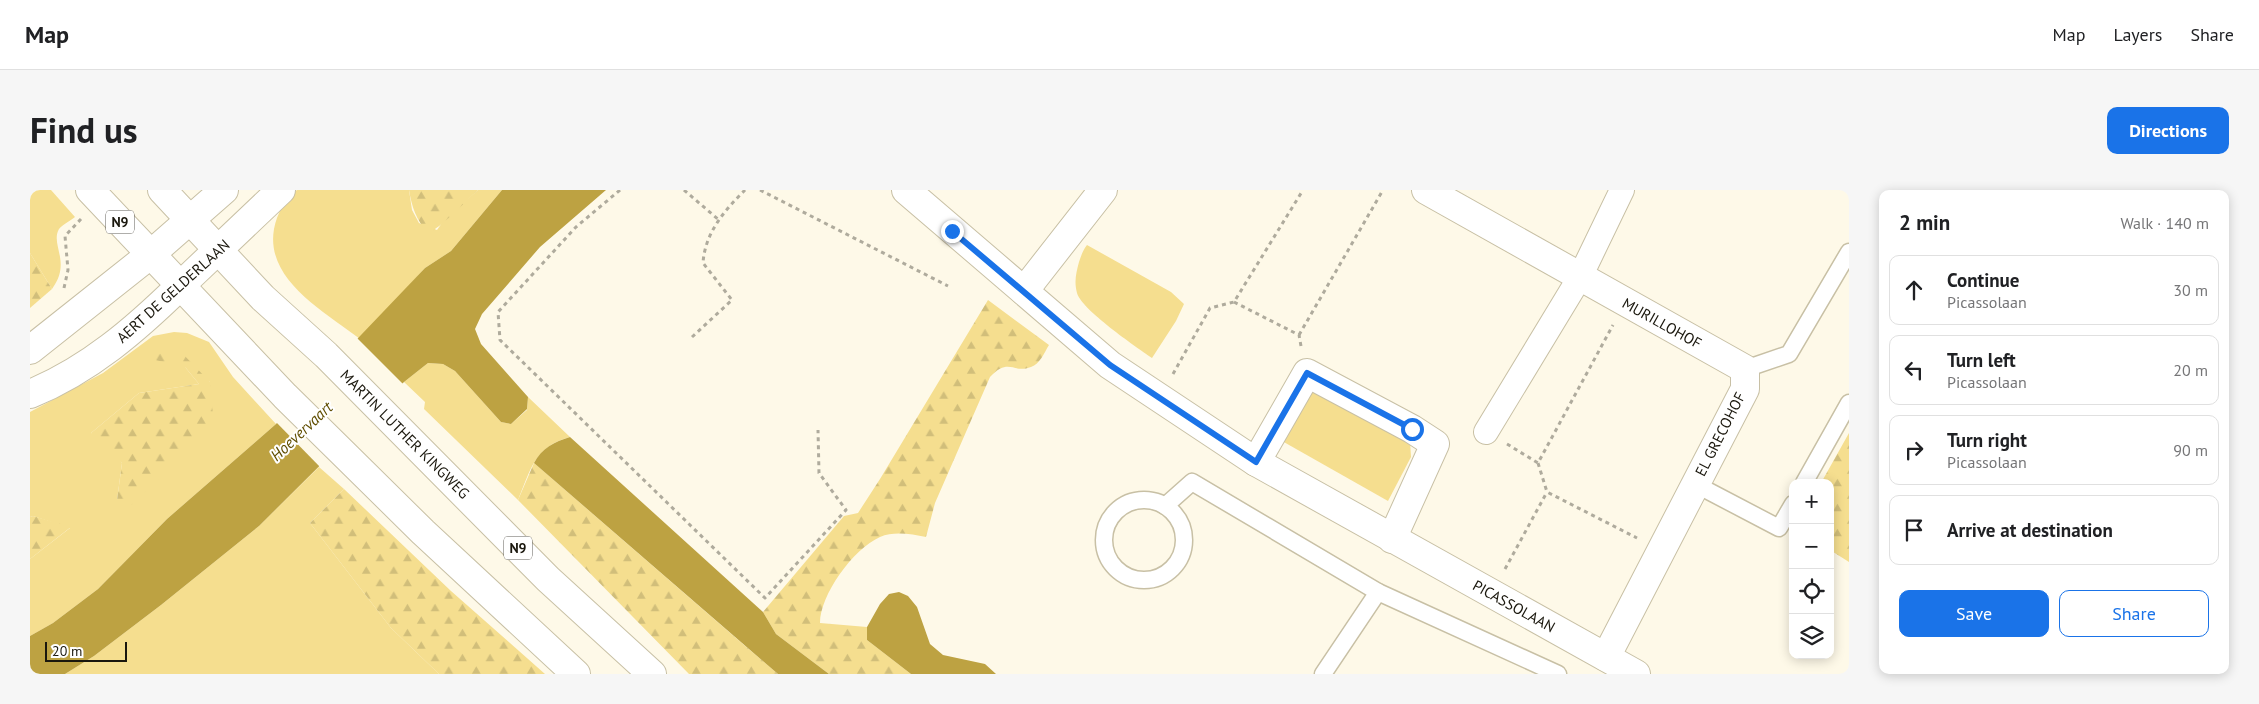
<!DOCTYPE html>
<html lang="en">
<head>
<meta charset="utf-8">
<style>
  :root { --surface:#fff; --page:#f6f6f6; --text:#202124; --muted:#757577; --line:#e0e0e0; --accent:#1a73e8 }
  body { margin:0; font-family:"PT Sans",sans-serif; background:var(--page); color:var(--text) }
  .controls { position:absolute; right:15px; bottom:15px; display:grid; overflow:hidden; border-radius:10px; box-shadow:0 2px 12px #0003 }
  .controls button { width:45px; height:45px; display:grid; place-items:center; padding:0; border:0; border-bottom:1px solid var(--line); background:var(--surface); color:var(--text); font:25px sans-serif }
  .scale { position:absolute; left:15px; bottom:12px; width:82px; box-sizing:border-box; padding-left:5px; border:2px solid #1a170d; border-top:0; font-size:14px; line-height:18px; white-space:nowrap; color:#1a170d; -webkit-text-stroke:4px #fff; paint-order:stroke }
  .stop { position:absolute; width:15px; height:15px; margin:-11px; border:4px solid #1a73e8; border-radius:50%; background:#fff }
  .stop.end { background:#1a73e8; border-color:#fff; box-shadow:0 1px 5px #0008 }
  .list { margin:0; padding:0; list-style:none }
  h2 { display:flex; justify-content:space-between; align-items:center; height:65px; margin:0; padding:0 20px; font-size:21px }
  h2 small { font-size:16px; font-weight:400; color:var(--muted) }
  .list li { display:grid; grid-template-columns:32px 1fr auto; gap:15px; align-items:center; box-sizing:border-box; height:70px; margin:0 10px 10px; padding:0 10px; border:1px solid var(--line); border-radius:10px }
  .list b { display:block; font-size:19px; white-space:nowrap }
  .list p { margin:0; font-size:16px; white-space:nowrap; color:var(--muted) }
  .list em { font-size:16px; font-style:normal; color:var(--muted) }
  .actions { display:flex; gap:10px; padding:15px 20px }
  .actions a { flex:1; padding:11px 0; border:1px solid var(--accent); border-radius:10px; text-align:center; font-size:18px; color:var(--accent) }
  .actions .main { background:var(--accent); color:#fff }
  .icon { flex:none; width:28px; height:28px; fill:none; stroke:currentColor; stroke-width:2; stroke-linecap:round; stroke-linejoin:round }
  .map { position:relative; flex:none; width:1819px; height:484px; overflow:hidden; border-radius:10px }
  header { display:flex; align-items:center; gap:30px; box-sizing:border-box; height:70px; padding:0 25px; background:var(--surface); border-bottom:1px solid var(--line) }
  header strong { font-size:24px }
  nav { display:flex; gap:28px; margin-inline-start:auto; font-size:18px }
  .intro { display:flex; align-items:center; justify-content:space-between; box-sizing:border-box; height:120px; padding:0 30px }
  h1 { margin:0; font-size:35px }
  .button { padding:12px 22px; border-radius:10px; background:var(--accent); color:#fff; font-size:18px; font-weight:700 }
  main { display:flex; gap:30px; padding:0 30px }
  aside { flex:1; background:var(--surface); border-radius:10px; box-shadow:0 2px 12px #0003 }
  .map>svg:first-child { display:block }
</style>
</head>
<body>
<header>
<strong>Map</strong>
<nav><a>Map</a><a>Layers</a><a>Share</a></nav>
</header>
<div class="intro"><h1>Find us</h1><a class="button">Directions</a></div>
<main>
<div class="map">
<svg width="1819" height="484" viewBox="0 0 1819 484">
  <defs>
    <pattern id="forest-firs" width="22" height="20" patternUnits="userSpaceOnUse" patternTransform="scale(1.25)"><rect width="22" height="20" fill="#f5de8f"/><path d="M5 1l3.5 6h-7zM16 11l3.5 6h-7z" fill="#d1be7a"/></pattern>
  </defs>
  <rect width="100%" height="100%" fill="#fef9e8"/>
  <g fill="#f5de8f" fill-rule="evenodd">
    <path d="M0,0h21l24,27c-5,4 -13,8 -16,12 -9,16 13,33 -7,60l-22,-36z"/>
    <path d="M267,0h112l3,20 7,13 18,7 7,-10 34,-30h24l-51,61 -26,17 -65,71c-35,-27 -95,-59 -86,-110 3,-16 11,-29 23,-39z"/>
    <path d="M1057,55l84,47 13,12 -8,17 -24,37c-17,-12 -70,-48 -75,-65 -3,-11 -1,-20 2,-31 2,-6 4,-12 8,-17z"/>
    <path d="M144,142l13,1 22,9 24,35 43,47 -109,95 -69,70 -45,34 -23,13v-77l40,-31 -37,-12 -3,1v-105l73,-39 50,-37zM155,177l25,15 -93,118 5,-37 -31,-30 48,-40 60,-9z"/>
    <path d="M398,173l15,1 12,7 46,51 10,2 16,-14 1,-13 42,40c-36,10 -39,32 -52,63l-94,-91 1,-7 -21,-20z"/>
    <polygon points="1283,201 1380,251 1381,267 1358,311 1252,251 1277,204"/>
    <polygon points="289,277 314,299 280,333 361,438 409,484 35,484 64,466 131,415 229,336"/>
  </g>
  <g fill="url(#forest-firs)">
    <path d="M379,0h69c-12,11 -37,38 -50,43 -12,-14 -16,-25 -19,-43z"/>
    <polygon points="0,63 22,99 0,118"/>
    <path d="M958,110l61,45c-5,8 -9,19 -18,22 -18,7 -22,-10 -41,10l-55,126 -9,34c-15,-3 -32,-6 -46,0 -27,12 -60,58 -60,86l47,4v13l44,34h-82l-53,-40 -13,-22 81,-96 14,-3 22,-34z"/>
    <polygon points="120,159 149,160 180,192 184,237 97,319 87,310 92,273 65,255 61,243 109,203 169,194 155,177 121,169"/>
    <polygon points="1819,243 1819,372 1800,360 1800,293 1791,293"/>
    <polygon points="504,273 714,455 748,484 659,484 488,310"/>
    <polygon points="314,299 421,401 515,484 409,484 361,438 280,333"/>
    <polygon points="3,326 41,337 0,369 0,327"/>
  </g>
  <g fill="#bda242">
    <polygon points="472,0 576,0 510,57 452,124 445,139 451,154 498,207 497,219 481,234 471,232 425,181 413,174 398,173 374,192 229,336 131,415 64,466 35,484 0,484 0,446 23,433 68,399 137,329 246,234 395,78 421,61"/>
    <path d="M540,247l193,175 13,22 53,40h-51l-244,-211c8,-15 20,-21 36,-26z"/>
    <polygon points="869,402 878,406 887,417 900,454 913,465 955,474 966,484 881,484 837,450 837,437 850,414 859,404"/>
  </g>
  <polygon fill="#fef9e8" points="327,148 374,195 291,278 245,231"/>
  <g fill="none" stroke-linecap="round" stroke-linejoin="round">
    <g stroke="#c8c0a5" stroke-width="19">
      <g id="service">
        <polyline points="1715,179 1759,164 1819,62"/>
        <polyline points="1774,293 1819,213"/>
        <polyline points="1665,294 1749,338 1763,314"/>
        <circle cx="1114" cy="350" r="40"/>
        <polyline points="1135,316 1162,292 1348,402 1528,484"/>
        <polyline points="1293,484 1348,402"/>
      </g>
    </g>
    <g stroke="#c8c0a5" stroke-width="26">
      <polyline id="pedestrian" points="1456,242 1550,87 1592,0"/>
    </g>
    <g stroke="#c8c0a5" stroke-width="30">
      <g id="minor">
        <polyline points="1396,0 1715,179 1715,199 1576,467"/>
        <polyline points="994,101 1073,0"/>
        <polyline points="0,160 121,64"/>
        <path d="M0,204c59,-24 106,-65 151,-109"/>
        <polyline points="1226,272 1277,183 1382,239 1405,254 1362,349"/>
      </g>
    </g>
    <g stroke="#c8c0a5" stroke-width="30">
      <g id="tertiary">
        <polyline points="876,0 1080,175 1226,272 1606,484"/>
        <polyline points="121,64 194,0"/>
        <polyline points="151,95 251,0"/>
      </g>
    </g>
    <g stroke="#c8c0a5" stroke-width="30">
      <g id="trunk">
        <polyline points="60,0 255,206 318,268 393,342 546,484"/>
        <polyline points="132,0 233,108 296,165 518,389 622,484"/>
      </g>
    </g>
    <g stroke="#afab9d" stroke-width="3" stroke-dasharray="4 4" stroke-linecap="butt">
      <polyline points="590,0 546,37 468,122 470,150 735,408 816,320 789,283 788,240"/>
      <polyline points="654,0 689,30"/>
      <polyline points="730,0 918,96"/>
      <polyline points="34,98 38,80 35,46 51,29"/>
      <polyline points="1204,112 1269,145 1271,156"/>
      <polyline points="1269,145 1353,0"/>
      <path d="M662,147l40,-37 -29,-37c2,-30 21,-52 42,-73"/>
      <polyline points="1143,184 1180,118 1204,112 1273,0"/>
      <polyline points="1477,254 1508,273 1583,135"/>
      <polyline points="1508,273 1517,302 1607,348"/>
      <polyline points="1475,379 1517,302"/>
    </g>
    <use href="#service" stroke="#fff" stroke-width="16"/>
    <use href="#pedestrian" stroke="#fff" stroke-width="24"/>
    <use href="#minor" stroke="#fff" stroke-width="28"/>
    <use href="#tertiary" stroke="#fff" stroke-width="28"/>
    <use href="#trunk" stroke="#fff" stroke-width="28"/>
  </g>
  <g fill="none" stroke-linecap="round" stroke-linejoin="round">
    <polyline stroke="#1a73e8" stroke-width="6" points="922,41 1080,175 1226,272 1277,183 1382,239"/>
  </g>
  <g text-anchor="middle" dominant-baseline="central" stroke-width="4" stroke-linejoin="round" paint-order="stroke">
    <g fill="#fff" stroke="#5f5d56" stroke-width="1">
      <rect x="76" y="20.5" width="28" height="23" rx="4"/>
      <rect x="474" y="346.5" width="28" height="23" rx="4"/>
    </g>
    <g font-size="14" font-weight="bold" fill="#1a170d">
      <text x="90" y="32">N9</text>
      <text x="488" y="358">N9</text>
    </g>
    <g font-size="15" fill="#1a170d" stroke="#fff">
      <text transform="translate(143 101) rotate(-42)">AERT DE GELDERLAAN</text>
      <text transform="translate(1632 133) rotate(29)">MURILLOHOF</text>
      <text transform="translate(375 244) rotate(45)">MARTIN LUTHER KINGWEG</text>
      <text transform="translate(1690 244) rotate(-63)">EL GRECOHOF</text>
      <text transform="translate(1484 416) rotate(29)">PICASSOLAAN</text>
    </g>
    <g font-size="16" font-style="italic" fill="#604e00" stroke="#fff">
      <text transform="translate(271 241) rotate(-43)">Hoevervaart</text>
    </g>
  </g>
</svg>
<div class="controls">
<button>+</button>
<button>−</button>
<button><svg class="icon" aria-label="locate" viewBox="0 0 24 24"><circle cx="12" cy="12" r="6"/><path d="M12 2v4M12 18v4M2 12h4M18 12h4"/></svg></button>
<button><svg class="icon" aria-label="layers" viewBox="0 0 24 24"><path d="M12 4l9 5-9 5-9-5zM3 14l9 5 9-5"/></svg></button>
</div>
<div class="scale">20 m</div>
<div class="stop" style="left:1382px;top:239px"></div>
<div class="stop end" style="left:922px;top:41px"></div>
</div>
<aside>
<h2>2 min<small>Walk · 140 m</small></h2>
<ul class="list">
<li><svg class="icon" aria-label="ahead" viewBox="0 0 24 24"><path d="M12 20V5M6 11l6-6 6 6"/></svg><div><b>Continue</b><p>Picassolaan</p></div><em>30 m</em></li>
<li><svg class="icon" aria-label="left" viewBox="0 0 24 24"><path d="M17 20v-9H6M10 6l-5 5 5 5"/></svg><div><b>Turn left</b><p>Picassolaan</p></div><em>20 m</em></li>
<li><svg class="icon" aria-label="right" viewBox="0 0 24 24"><path d="M7 20v-9h11M14 6l5 5-5 5"/></svg><div><b>Turn right</b><p>Picassolaan</p></div><em>90 m</em></li>
<li><svg class="icon" aria-label="arrive" viewBox="0 0 24 24"><path d="M6 21V4h12l-3 4 3 4H6"/></svg><div><b>Arrive at destination</b></div></li>
</ul>
<div class="actions"><a class="main">Save</a><a>Share</a></div>
</aside>
</main>
</body>
</html>
